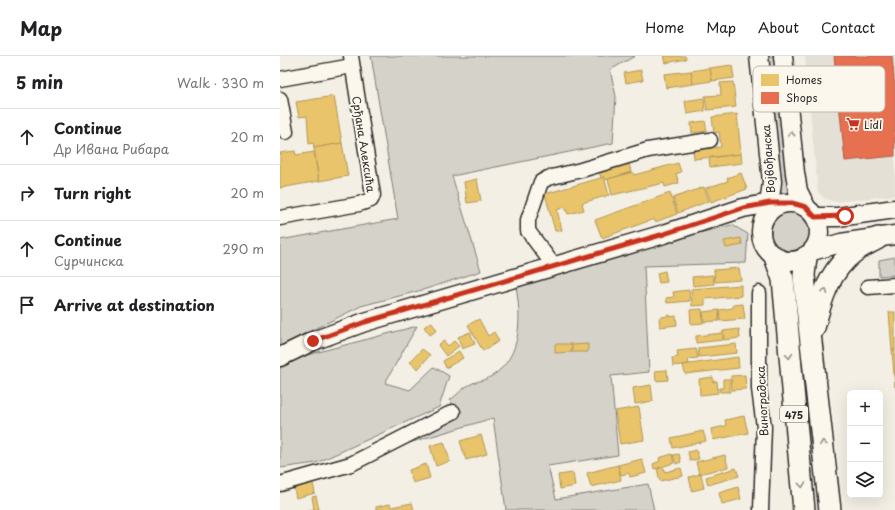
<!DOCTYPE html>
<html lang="en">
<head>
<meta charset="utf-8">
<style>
  :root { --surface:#fff; --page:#f2f2f2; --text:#202124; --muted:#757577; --line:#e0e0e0 }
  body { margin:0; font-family:"Playpen Sans",sans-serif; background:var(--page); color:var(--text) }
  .controls { position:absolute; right:12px; bottom:12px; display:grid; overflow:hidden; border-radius:6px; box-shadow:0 4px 16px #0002 }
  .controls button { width:36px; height:36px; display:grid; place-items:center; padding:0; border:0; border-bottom:1px solid var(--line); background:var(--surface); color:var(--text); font:20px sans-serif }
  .stop { position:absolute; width:12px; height:12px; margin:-9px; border:3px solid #c8321e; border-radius:50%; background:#fff }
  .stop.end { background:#c8321e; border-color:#fff; box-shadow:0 1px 4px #0008 }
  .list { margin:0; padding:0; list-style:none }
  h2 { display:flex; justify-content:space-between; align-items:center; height:52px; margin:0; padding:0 16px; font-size:17px }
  h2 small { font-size:13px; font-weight:400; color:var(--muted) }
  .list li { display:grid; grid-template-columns:26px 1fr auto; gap:12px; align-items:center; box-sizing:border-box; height:56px; padding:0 16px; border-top:1px solid var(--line) }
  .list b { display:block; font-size:15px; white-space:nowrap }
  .list p { margin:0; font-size:13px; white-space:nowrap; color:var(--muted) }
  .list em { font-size:13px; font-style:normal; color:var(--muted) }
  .icon { flex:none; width:22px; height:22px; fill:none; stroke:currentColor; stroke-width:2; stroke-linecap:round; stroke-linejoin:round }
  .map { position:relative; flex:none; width:615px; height:454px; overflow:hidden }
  header { display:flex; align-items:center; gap:24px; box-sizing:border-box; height:56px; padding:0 20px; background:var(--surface); border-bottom:1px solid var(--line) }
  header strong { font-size:19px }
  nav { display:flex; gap:22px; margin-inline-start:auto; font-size:14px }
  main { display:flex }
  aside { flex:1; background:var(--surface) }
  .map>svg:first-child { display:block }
</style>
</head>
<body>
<header>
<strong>Map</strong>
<nav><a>Home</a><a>Map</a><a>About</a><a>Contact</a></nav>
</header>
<main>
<aside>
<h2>5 min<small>Walk · 330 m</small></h2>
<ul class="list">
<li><svg class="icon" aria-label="ahead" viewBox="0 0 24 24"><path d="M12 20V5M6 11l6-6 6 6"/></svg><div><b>Continue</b><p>Др Ивана Рибара</p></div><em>20 m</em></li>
<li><svg class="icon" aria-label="right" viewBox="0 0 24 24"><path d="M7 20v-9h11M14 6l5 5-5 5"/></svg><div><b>Turn right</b></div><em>20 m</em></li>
<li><svg class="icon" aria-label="ahead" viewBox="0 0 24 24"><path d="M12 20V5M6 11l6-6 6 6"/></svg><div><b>Continue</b><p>Сурчинска</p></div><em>290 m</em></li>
<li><svg class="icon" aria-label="arrive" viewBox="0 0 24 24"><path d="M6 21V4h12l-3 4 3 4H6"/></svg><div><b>Arrive at destination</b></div></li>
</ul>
</aside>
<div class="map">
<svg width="615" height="454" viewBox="0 0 615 454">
  <rect width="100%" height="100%" fill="#f3efe4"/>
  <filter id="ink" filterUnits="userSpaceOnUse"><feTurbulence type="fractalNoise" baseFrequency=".025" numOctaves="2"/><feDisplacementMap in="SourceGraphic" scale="8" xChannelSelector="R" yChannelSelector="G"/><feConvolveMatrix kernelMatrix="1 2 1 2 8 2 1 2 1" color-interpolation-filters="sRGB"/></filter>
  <g filter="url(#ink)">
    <polygon fill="#e4e0d6" points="525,0 615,0 615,139 555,146 544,142 538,136"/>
    <g fill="#d5d2c9" stroke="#807e7a">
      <polygon points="91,0 355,0 330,14 336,40 333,87 172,120 201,215 146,233 81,250 0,290 0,184 118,163"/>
      <polygon points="487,0 494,0 507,124 511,140 497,141"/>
      <circle cx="511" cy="176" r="20"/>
      <path d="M452,169l16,9 -2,29 -102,3 5,106 -38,4 7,79 -70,11 8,33 92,-15 6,26h-148l-13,-92 -84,25 15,-12 33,-17 -7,-14c6,-4 11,-10 17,-14 7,-5 18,-5 25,-10 31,-20 29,-59 24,-90l124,-39z"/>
      <polygon points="615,201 615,219 599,220 599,204"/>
      <polygon points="137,270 105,327 130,334 154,311 169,320 159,351 36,407 0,412 0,312 27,299"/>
    </g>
    <g fill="#e9c46a" stroke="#b09657">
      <polygon points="384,0 405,0 406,3 386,7"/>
      <polygon points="452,9 454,22 432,25 430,12"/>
      <polygon points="430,12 432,25 413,28 411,15"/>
      <polygon points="361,14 363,24 346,27 344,17"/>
      <polygon points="411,15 413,28 386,32 384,18"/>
      <polygon points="453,26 456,51 427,54 425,40 441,39 440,27"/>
      <polygon points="54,40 62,87 34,92 33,87 29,88 27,60 19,61 16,46"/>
      <polygon points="424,42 425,55 407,58 405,45"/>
      <polygon points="457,58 461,98 414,103 413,94 441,91 439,76 434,77 432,61"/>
      <polygon points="425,65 427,75 412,77 411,67"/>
      <polygon points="62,87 68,120 39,125 34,92"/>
      <polygon points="15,95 16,99 34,96 39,125 0,132 0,97"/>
      <polygon points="461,98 462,107 430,111 429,102"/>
      <polygon points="348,103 351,116 325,124 324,121 321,122 318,111"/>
      <polygon points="398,107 401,116 396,118 399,127 385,131 384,127 332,139 328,123 353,116 354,119"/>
      <polygon points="461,117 467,133 431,146 426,132 448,125 447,122"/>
      <polygon points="324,121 329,139 302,147 304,154 288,158 285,151 277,154 282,174 275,175 265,138"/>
      <polygon points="197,123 201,145 187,147 184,126"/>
      <polygon points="424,131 429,145 398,157 393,142"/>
      <polygon points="390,137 397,158 375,166 374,163 322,182 315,164"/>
      <polygon points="461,182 462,189 446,192 444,185"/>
      <polygon points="459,212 461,224 435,226 434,214"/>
      <polygon points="385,215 387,226 379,227 377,217"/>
      <polygon points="433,219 434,228 413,230 412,221"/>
      <polygon points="461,229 461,240 425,243 425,249 412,250 411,233"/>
      <polygon points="409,234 410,245 387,247 386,242 394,241 393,236"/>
      <polygon points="463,248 465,263 440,265 439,254 453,252 453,249"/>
      <polygon points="422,253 423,267 411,268 410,254"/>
      <polygon points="439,254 439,265 424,266 423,256"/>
      <polygon points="609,256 615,256 615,294 612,294"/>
      <polygon points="390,259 390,261 396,260 397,269 380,271 379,262"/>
      <polygon points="199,263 208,280 214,276 219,285 203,295 188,269"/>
      <polygon points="151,266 157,274 150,279 144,271"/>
      <polygon points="459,273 460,282 444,284 443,275"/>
      <polygon points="190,276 195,288 182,293 178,281"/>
      <polygon points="443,277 443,284 416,287 416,280"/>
      <polygon points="164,285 168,290 174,285 179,290 166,300 158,289"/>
      <polygon points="275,288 292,288 292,296 275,297"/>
      <polygon points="308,288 308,296 292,296 292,289"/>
      <polygon points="456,288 457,297 419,301 418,292"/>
      <polygon points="142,293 150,299 138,313 130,306"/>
      <polygon points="416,293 418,302 408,303 409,308 393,310 392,302 398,301 397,295"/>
      <polygon points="612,294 615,294 615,331"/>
      <polygon points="179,295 183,302 166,312 163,305"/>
      <polygon points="458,301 459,312 405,318 403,309"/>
      <polygon points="387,314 388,324 376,325 375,315"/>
      <polygon points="465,319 466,333 452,334 451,320"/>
      <polygon points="433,321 433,326 437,325 438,337 420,339 419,323"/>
      <polygon points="443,323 450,323 450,336 440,336 439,332 443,332"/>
      <polygon points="371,329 373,345 355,348 353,332"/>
      <polygon points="359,351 364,384 340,388 335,355"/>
      <polygon points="464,360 468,377 433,384 431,373 446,370 445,364"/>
      <polygon points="423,375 426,385 393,392 391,382"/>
      <polygon points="201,379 207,398 186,404 180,385"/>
      <polygon points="164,386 170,405 156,410 150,390"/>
      <polygon points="416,394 419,403 410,405 408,396"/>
      <polygon points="392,398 394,407 374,413 373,408 380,405 379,402"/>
      <polygon points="399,398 401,406 396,408 393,399"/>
      <polygon points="445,399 448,411 419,418 416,406"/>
      <polygon points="362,403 366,417 350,421 349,417 341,419 338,409"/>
      <polygon points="146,408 150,422 133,427 129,414"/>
      <polygon points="338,409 341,424 311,431 307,417"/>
      <polygon points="384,412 385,416 401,412 403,420 380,425 377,413"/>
      <polygon points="456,412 459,420 428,429 426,421"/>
      <polygon points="293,417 295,430 280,433 278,419"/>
      <polygon points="421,418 424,432 412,435 409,421"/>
      <polygon points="32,423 35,437 16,442 13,428"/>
      <polygon points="458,431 461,443 442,448 439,437"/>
      <polygon points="36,440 39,454 29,454 34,453 32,441"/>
      <polygon points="132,447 134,454 96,454 96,451 110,448 111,451"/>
    </g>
    <polygon fill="#e76f51" stroke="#af5b46" points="554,0 612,0 615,32 615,100 565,105"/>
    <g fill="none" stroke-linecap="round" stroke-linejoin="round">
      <g stroke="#2b2b2b" stroke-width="17">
        <g id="minor">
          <polyline points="0,23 72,10"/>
          <polyline points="0,43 6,76"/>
          <polyline points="0,162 79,148 91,144 93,139 71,0"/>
          <polyline points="274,210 248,175 248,164 261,126 268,122 301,114 368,94 430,84"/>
          <polyline points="588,231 615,229"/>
          <polyline points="479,237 479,333 484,371 481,454"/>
          <polyline points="0,428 71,408 173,356"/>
        </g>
      </g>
      <g stroke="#2b2b2b" stroke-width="21">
        <g id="major">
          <polyline points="479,0 492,126 488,157"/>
          <polyline points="503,0 515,117 518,135 526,151"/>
          <circle cx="510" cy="176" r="29"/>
          <polyline points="535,161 558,161 615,153"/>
          <polyline points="532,195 561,187 615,179"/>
          <polyline points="0,301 33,285 85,266 384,178 463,152 480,149 506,147"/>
        </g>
      </g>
      <g stroke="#2b2b2b" stroke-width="24">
        <g id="highway">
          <polyline points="495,201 503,223 524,454"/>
          <polyline points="526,201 524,219 526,242 550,454"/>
          <path d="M534,272c7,-29 15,-57 40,-76 7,-6 16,-9 24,-14"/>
        </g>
      </g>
      <use href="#minor" stroke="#fbf7ec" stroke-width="14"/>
      <use href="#major" stroke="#fbf7ec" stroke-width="18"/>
      <use href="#highway" stroke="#fbf7ec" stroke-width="21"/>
    </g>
    <defs><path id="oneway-chevron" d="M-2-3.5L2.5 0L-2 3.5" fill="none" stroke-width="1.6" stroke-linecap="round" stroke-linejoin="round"/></defs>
    <g stroke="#93918c">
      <use href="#oneway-chevron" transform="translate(511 78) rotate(-96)"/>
      <use href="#oneway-chevron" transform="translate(545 235) rotate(-68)"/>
      <use href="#oneway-chevron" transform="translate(509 300) rotate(85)"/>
      <use href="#oneway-chevron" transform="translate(543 387) rotate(-96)"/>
      <use href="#oneway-chevron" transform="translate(522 429) rotate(84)"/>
    </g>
  </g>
  <g fill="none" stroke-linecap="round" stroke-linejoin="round" filter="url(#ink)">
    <polyline stroke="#c8321e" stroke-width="5" points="33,285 85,266 384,178 463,152 490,147 512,147 526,151 535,161 565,160"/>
  </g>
  <defs>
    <g id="supermarket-bare" transform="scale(1.08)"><path d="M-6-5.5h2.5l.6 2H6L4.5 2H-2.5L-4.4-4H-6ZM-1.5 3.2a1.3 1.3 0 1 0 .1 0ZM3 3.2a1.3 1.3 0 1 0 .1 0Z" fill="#c8321e" stroke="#fbf7ec" stroke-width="2.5" paint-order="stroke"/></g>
  </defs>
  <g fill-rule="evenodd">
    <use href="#supermarket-bare" x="573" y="68"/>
  </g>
  <g text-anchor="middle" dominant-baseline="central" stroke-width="4" stroke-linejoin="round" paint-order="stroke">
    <rect fill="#fbf7ec" stroke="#696865" stroke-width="1" x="500" y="350" width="28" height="16" rx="3"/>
    <g font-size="10" font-weight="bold" fill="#2b2b2b">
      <text x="514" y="358">475</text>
    </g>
    <g font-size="11" fill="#2b2b2b" stroke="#fbf7ec" text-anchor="start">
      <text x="584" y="68">Lidl</text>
    </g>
    <g font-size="11" fill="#2b2b2b" stroke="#fbf7ec">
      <text transform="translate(84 88) rotate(81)">Срђана Алексића</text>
      <text transform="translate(488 103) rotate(-94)">Војвођанска</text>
      <text transform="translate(482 345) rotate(-93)">Виноградска</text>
    </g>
  </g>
  <rect x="473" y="10" width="132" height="46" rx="6" fill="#fbf7ec" stroke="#bdbab2" stroke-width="1"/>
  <rect x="481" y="18" width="18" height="12" fill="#e9c46a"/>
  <rect x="481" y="36" width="18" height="12" fill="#e76f51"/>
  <g font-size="11" fill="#2b2b2b">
    <text x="506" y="28">Homes</text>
    <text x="506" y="46">Shops</text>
  </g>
</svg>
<div class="controls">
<button>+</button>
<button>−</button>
<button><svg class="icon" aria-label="layers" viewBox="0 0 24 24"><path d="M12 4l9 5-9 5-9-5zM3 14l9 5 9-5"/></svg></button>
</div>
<div class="stop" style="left:565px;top:160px"></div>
<div class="stop end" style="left:33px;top:285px"></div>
</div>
</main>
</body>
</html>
